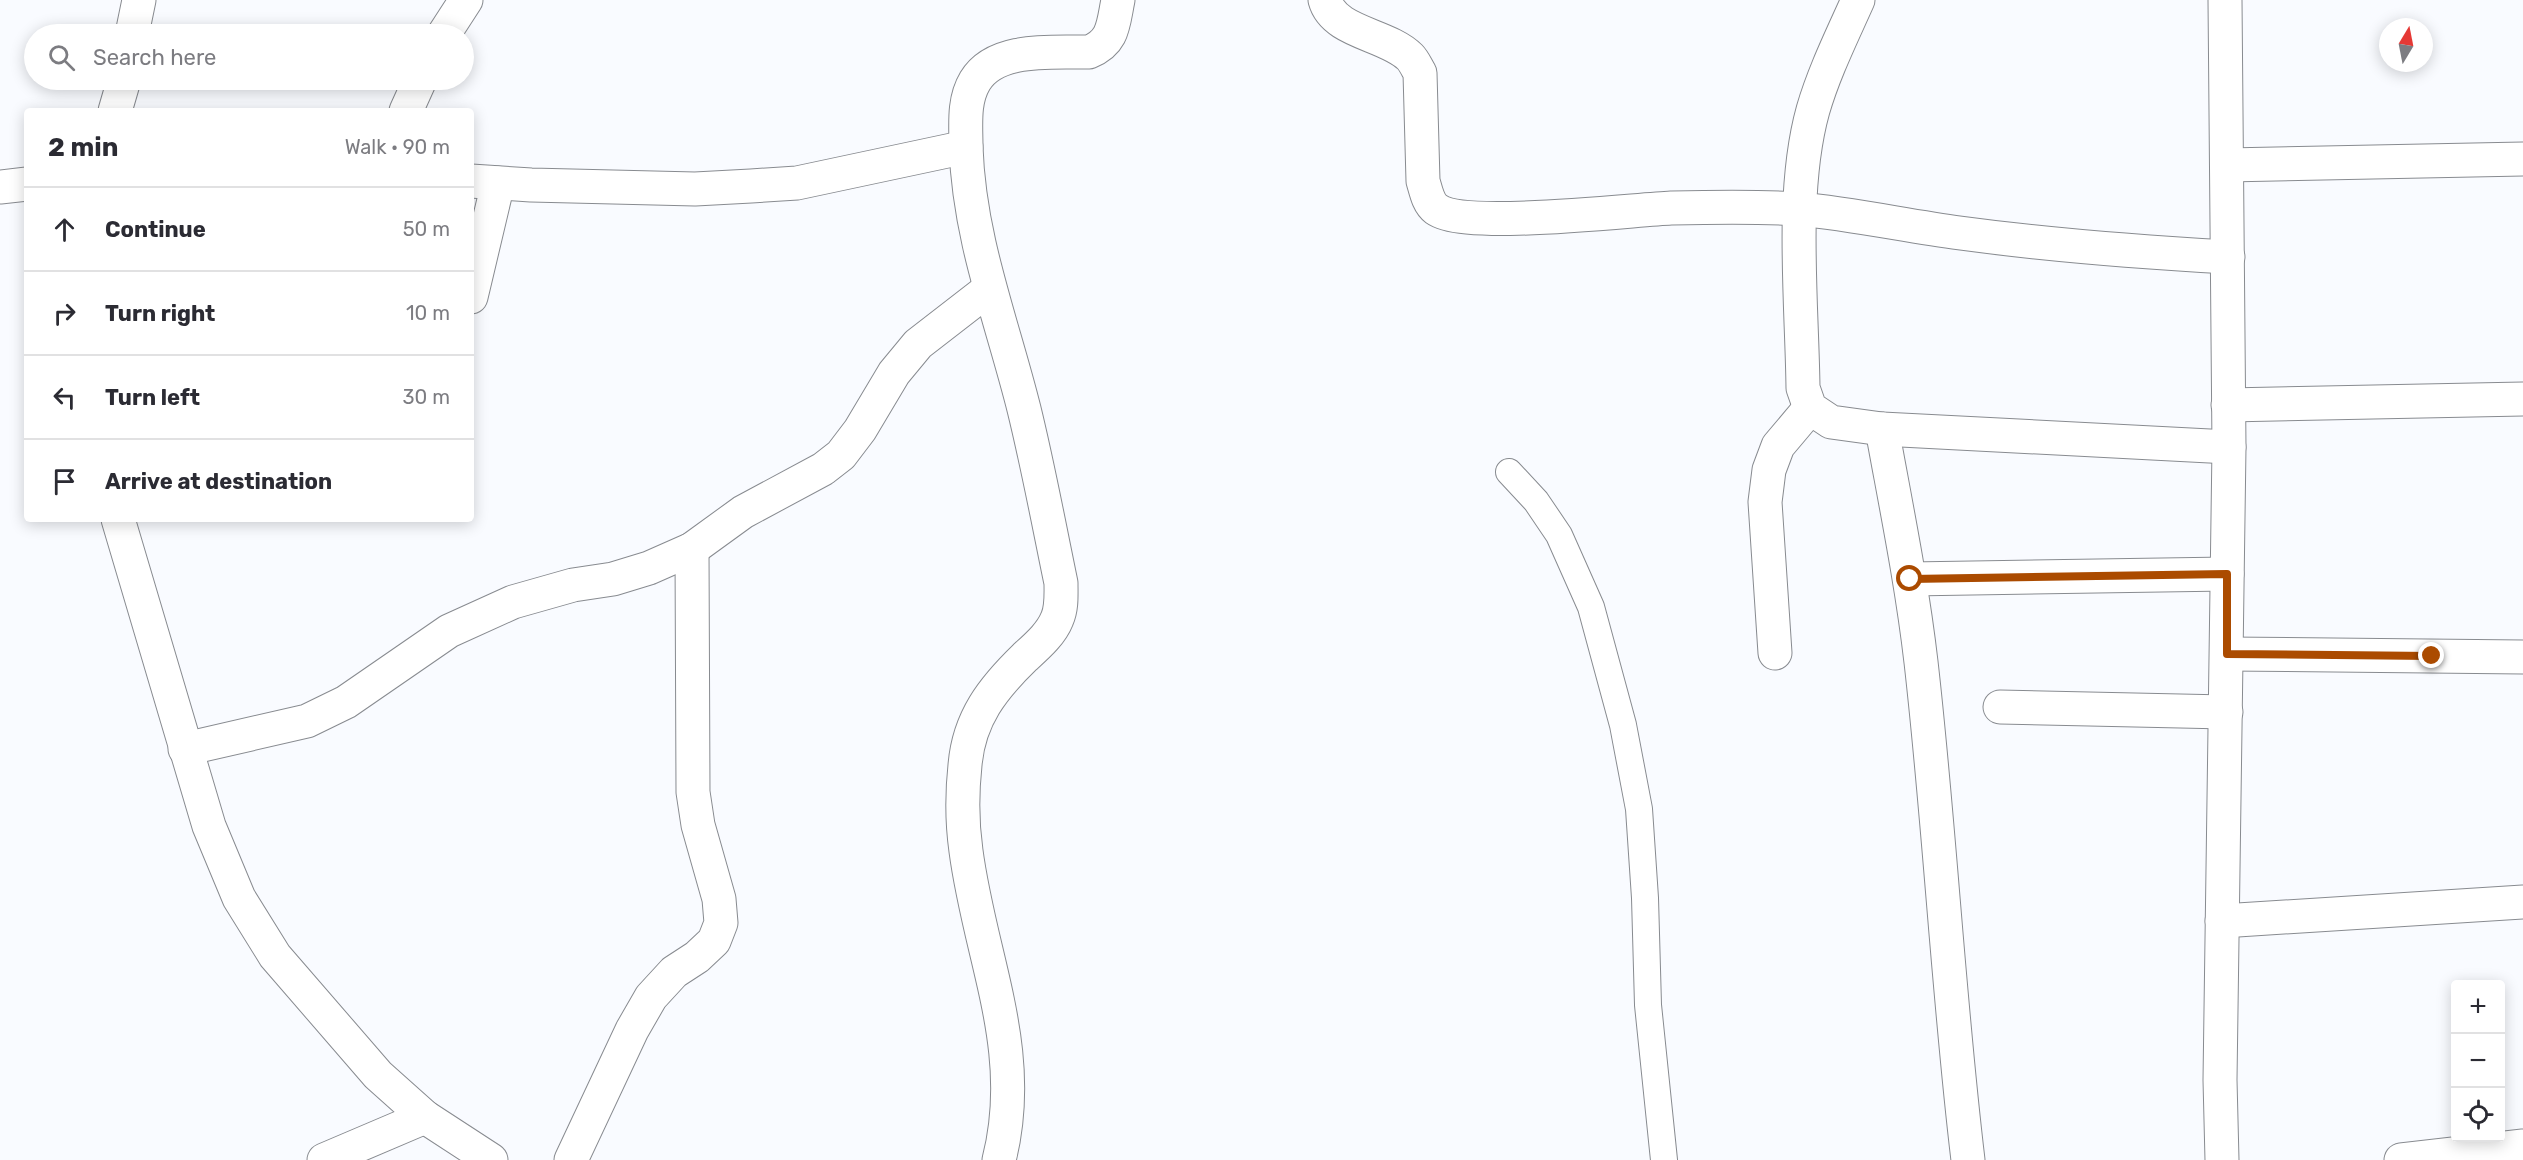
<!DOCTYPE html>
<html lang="en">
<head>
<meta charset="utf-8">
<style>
  :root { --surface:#fff; --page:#f7f7f7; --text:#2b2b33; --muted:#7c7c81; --line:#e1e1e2 }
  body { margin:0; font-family:Rubik,sans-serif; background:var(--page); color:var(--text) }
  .controls { position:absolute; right:18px; bottom:18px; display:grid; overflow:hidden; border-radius:6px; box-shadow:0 3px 15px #0003 }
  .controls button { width:54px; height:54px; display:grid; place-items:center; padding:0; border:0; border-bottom:2px solid var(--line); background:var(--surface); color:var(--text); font:30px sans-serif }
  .compass { position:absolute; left:2379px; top:18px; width:54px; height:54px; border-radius:50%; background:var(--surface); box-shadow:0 3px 15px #0003; rotate:10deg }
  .stop { position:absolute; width:18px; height:18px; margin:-14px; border:4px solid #ab4b00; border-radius:50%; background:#fff }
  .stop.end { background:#ab4b00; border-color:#fff; box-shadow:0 2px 6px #0008 }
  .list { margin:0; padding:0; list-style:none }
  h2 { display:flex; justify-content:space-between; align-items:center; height:78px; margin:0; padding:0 24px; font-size:26px }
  h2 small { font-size:20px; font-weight:400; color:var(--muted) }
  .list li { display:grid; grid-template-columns:39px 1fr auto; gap:18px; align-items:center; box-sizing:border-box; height:84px; padding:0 24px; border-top:2px solid var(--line) }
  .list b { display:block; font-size:22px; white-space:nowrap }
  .list em { font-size:20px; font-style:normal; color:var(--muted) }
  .icon { flex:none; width:33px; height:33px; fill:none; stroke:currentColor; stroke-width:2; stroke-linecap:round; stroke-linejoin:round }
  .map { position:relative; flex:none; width:2523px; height:1160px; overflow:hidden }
  .search { position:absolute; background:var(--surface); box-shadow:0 3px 15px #0003; left:24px; top:24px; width:450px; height:66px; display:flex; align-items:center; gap:15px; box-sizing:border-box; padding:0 21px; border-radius:33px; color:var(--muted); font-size:22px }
  .panel { position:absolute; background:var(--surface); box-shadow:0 3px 15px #0003; left:24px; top:108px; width:450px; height:414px; border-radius:6px }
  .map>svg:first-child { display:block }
</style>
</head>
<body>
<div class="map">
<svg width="2523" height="1160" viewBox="0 0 2523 1160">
  <rect width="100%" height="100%" fill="#f9fbff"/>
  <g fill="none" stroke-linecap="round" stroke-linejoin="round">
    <g stroke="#888b90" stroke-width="28">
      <polyline id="lane" points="1509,472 1536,501 1559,535 1591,607 1623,725 1639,809 1645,898 1648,1005 1664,1160"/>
    </g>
    <g stroke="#888b90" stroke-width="35">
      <g id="street">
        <path d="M1325,0c9,33 62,34 85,57 4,4 7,11 10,16l3,108c3,10 5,22 13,28 29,21 193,1 235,-1 43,-1 85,-2 128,1 54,5 108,17 161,24 89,12 178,19 268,24"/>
        <path d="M1858,0c-16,36 -34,72 -45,110 -23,82 -11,192 -10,278l7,20 21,14 51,7 347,18"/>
        <polyline points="132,34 139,0"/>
        <polyline points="444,34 466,0"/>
        <polyline points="115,111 124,80"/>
        <polyline points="406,111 420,80"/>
        <polyline points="2227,165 2523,159"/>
        <polyline points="471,181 531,185 695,189 751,186 797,183 966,147"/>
        <polyline points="0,187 27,184"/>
        <polyline points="471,297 498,183"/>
        <polyline points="2228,405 2523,399"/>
        <path d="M1882,429c14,77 30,155 39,233 19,166 27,332 47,498"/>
        <polyline points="118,519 209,826 239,898 275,956 378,1075 425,1117 491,1160"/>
        <polyline points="1910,579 2227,574"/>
        <polyline points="1775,653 1765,502 1769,470 1778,446 1810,408"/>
        <polyline points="2227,654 2523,657"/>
        <polyline points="2000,707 2226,712"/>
        <polyline points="185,749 307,721 346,702 449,631 513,602 573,585 613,579 649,568 692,549 743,512 823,469 841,455 860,430 894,373 918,344 989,289"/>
        <polyline points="2222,921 2523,902"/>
        <polyline points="324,1160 425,1117"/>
        <polyline points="571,1160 632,1030 651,997 674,972 697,957 714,941 721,923 719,899 698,825 693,792 692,549"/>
        <path d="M999,1160c28,-110 -19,-202 -33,-309 -4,-28 -4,-58 -1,-86 4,-47 28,-77 60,-108 12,-11 26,-23 32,-38 5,-11 4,-24 4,-36 -12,-58 -23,-117 -37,-174 -22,-88 -55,-170 -58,-262 0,-22 -3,-46 9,-66 21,-35 79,-28 114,-29 25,-10 24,-28 29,-52"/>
        <polyline points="2401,1160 2523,1146"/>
      </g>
    </g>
    <g stroke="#888b90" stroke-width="35">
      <polyline id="secondary" points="2222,1160 2220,1080 2229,447 2225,0"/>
    </g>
    <use href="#lane" stroke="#fff" stroke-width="26"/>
    <use href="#street" stroke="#fff" stroke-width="33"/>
    <use href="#secondary" stroke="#fff" stroke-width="33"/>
  </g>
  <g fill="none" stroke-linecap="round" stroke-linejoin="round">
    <polyline stroke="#ab4b00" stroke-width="8" points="1910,579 2227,574 2227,654 2432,656"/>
  </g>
</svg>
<div class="controls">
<button>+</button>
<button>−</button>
<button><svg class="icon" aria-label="locate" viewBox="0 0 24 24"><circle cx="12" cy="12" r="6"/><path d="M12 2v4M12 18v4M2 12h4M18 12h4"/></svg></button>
</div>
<svg class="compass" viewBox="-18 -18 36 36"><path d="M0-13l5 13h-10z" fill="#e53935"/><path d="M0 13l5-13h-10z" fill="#7c7c81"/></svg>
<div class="stop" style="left:1910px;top:579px"></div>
<div class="stop end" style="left:2432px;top:656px"></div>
<div class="search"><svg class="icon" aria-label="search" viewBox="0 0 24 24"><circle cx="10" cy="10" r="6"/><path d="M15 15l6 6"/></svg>Search here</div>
<section class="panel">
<h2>2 min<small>Walk · 90 m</small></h2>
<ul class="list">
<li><svg class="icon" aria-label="ahead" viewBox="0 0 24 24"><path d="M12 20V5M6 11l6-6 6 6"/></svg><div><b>Continue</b></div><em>50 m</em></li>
<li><svg class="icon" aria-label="right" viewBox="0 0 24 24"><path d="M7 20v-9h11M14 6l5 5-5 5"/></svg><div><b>Turn right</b></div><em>10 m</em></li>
<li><svg class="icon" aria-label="left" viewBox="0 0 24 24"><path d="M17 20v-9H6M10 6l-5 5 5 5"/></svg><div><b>Turn left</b></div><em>30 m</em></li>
<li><svg class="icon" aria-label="arrive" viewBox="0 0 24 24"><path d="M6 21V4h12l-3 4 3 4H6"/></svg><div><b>Arrive at destination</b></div></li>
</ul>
</section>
</div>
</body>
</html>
